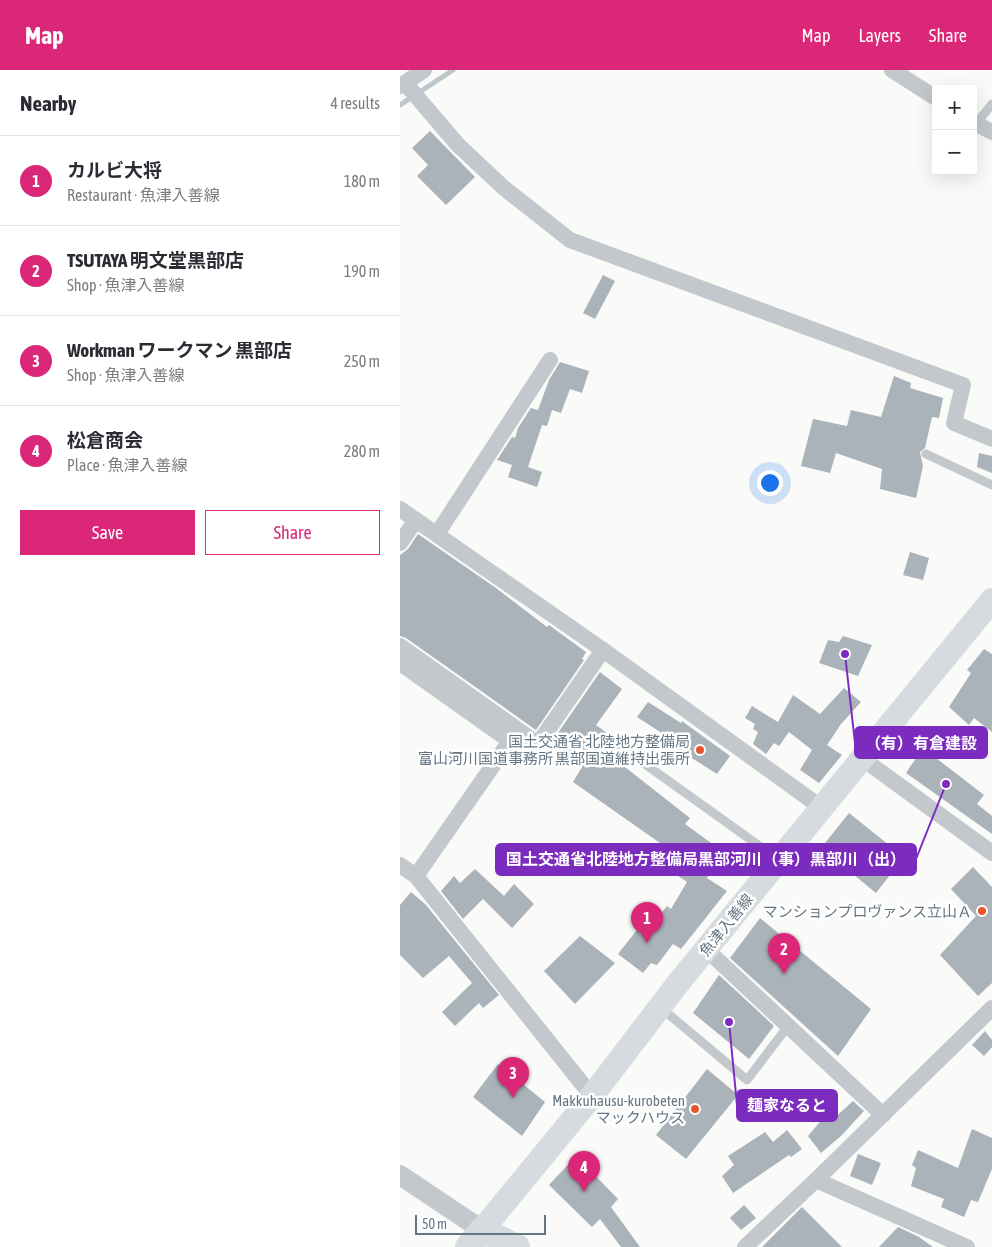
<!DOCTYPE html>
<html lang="en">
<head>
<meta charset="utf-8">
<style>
  :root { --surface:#fff; --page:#f7f7f7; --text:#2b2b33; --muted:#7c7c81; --line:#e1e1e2; --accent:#db2777 }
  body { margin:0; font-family:"Asap Condensed","Noto Sans JP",sans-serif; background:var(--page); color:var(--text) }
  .controls { position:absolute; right:15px; top:15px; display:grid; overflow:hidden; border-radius:0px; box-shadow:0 5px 20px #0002 }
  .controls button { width:45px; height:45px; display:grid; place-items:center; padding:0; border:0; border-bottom:1px solid var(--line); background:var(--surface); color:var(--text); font:25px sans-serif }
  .scale { position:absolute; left:15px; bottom:12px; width:131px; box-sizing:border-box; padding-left:5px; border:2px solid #657683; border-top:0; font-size:14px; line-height:18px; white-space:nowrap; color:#657683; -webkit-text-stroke:4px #fff; paint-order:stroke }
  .you { position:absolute; left:369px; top:412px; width:18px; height:18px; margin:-12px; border:4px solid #fff; border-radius:50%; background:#1a73e8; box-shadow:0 0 0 8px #1a73e833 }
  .badge { display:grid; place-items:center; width:32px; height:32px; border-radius:50%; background:var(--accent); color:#fff; font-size:16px; font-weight:700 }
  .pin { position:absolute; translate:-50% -41px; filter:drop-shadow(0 1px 2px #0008) }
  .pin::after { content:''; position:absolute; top:26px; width:18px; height:15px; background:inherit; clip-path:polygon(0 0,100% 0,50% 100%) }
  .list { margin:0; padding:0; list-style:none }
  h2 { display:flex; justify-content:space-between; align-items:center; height:65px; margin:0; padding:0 20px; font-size:21px }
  h2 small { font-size:16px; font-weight:400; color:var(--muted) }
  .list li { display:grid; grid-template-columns:32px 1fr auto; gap:15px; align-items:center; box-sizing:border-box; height:90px; padding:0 20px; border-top:1px solid var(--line) }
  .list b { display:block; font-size:19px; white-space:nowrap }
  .list p { margin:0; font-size:16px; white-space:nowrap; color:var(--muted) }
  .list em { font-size:16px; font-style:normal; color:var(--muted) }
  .actions { display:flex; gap:10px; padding:15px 20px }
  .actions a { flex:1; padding:11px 0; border:1px solid var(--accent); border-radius:0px; text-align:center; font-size:18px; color:var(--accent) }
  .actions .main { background:var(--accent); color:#fff }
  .map { position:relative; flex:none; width:592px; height:1177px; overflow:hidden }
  header { display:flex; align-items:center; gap:30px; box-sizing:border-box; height:70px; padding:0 25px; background:var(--accent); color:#fff }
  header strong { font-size:24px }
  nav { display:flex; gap:28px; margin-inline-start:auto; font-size:18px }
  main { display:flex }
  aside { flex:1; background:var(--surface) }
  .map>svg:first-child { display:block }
</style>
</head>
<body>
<header>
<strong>Map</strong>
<nav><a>Map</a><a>Layers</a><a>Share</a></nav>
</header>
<main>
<aside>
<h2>Nearby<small>4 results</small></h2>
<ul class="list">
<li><span class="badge">1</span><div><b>カルビ大将</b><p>Restaurant · 魚津入善線</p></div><em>180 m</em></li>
<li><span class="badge">2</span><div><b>TSUTAYA 明文堂黒部店</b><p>Shop · 魚津入善線</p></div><em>190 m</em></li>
<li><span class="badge">3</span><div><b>Workman ワークマン 黒部店</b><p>Shop · 魚津入善線</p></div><em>250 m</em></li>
<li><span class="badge">4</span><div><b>松倉商会</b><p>Place · 魚津入善線</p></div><em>280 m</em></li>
</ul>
<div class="actions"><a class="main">Save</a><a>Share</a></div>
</aside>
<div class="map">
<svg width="592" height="1177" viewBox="0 0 592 1177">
  <rect width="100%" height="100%" fill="#fafaf8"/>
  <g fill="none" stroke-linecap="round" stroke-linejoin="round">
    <polyline stroke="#bbc7cb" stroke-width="5" points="0,35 53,0"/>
  </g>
  <g fill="#aab3b9">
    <polygon points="30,61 75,107 46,135 17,106 28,95 12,78"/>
    <polygon points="203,205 215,211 195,249 183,243"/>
    <polygon points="160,292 189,301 182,323 170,319 161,343 152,340 147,356 142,355 128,397 142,402 137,417 108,407 112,395 97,390 112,367 115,368 118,358 131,338 138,340 149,310"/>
    <polygon points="494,306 511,313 510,318 543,328 539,348 532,347 525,378 520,382 523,396 516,428 480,419 482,399 436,383 430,403 401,396 413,349 447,356 451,340 481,347"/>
    <polygon points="579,383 592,386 592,403 577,397"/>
    <polygon points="18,464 96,518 147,557 149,555 186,582 182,589 184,590 136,660 6,568 0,566 0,485 8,479"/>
    <polygon points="510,482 529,488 523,510 503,505"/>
    <polygon points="443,566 472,575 458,606 419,593 428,570 439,572"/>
    <polygon points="584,579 592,584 592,662 574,648 569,655 549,637 571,603 567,600"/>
    <polygon points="200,602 222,619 196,655 207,663 198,676 290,748 285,754 322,781 307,808 327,821 281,879 273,874 257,895 251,893 243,903 218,884 240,856 247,861 267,836 271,839 287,812 278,806 287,792 173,712 182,697 151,673"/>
    <polygon points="444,618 461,632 441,654 427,675 442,685 419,713 400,700 412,680 389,662 379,676 374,673 366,684 353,674 358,662 353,659 355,654 345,648 352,636 378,652 393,625 420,644"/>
    <polygon points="248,632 281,653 282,651 330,686 317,704 268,673 271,669 237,647"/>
    <polygon points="523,678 584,725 577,734 592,746 592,764 506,703"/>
    <polygon points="449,743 504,787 476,823 421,778"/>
    <polygon points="573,797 592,817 592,913 578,926 540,885 576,846 551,819"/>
    <polygon points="75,799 104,826 114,814 134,834 112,858 83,829 63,849 41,821 54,806 60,813"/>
    <polygon points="11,822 26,835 99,925 83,938 79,933 55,956 42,942 72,913 49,886 23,908 0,885 0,835"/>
    <polygon points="360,848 471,939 438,986 330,888"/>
    <polygon points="180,866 215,893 175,934 144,901"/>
    <polygon points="319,905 374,956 349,989 293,943"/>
    <polygon points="585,961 592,970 592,977 584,986 572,975"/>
    <polygon points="98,994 145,1032 122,1066 73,1027"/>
    <polygon points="307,999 338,1025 286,1089 256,1065"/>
    <polygon points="453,1031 464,1041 442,1065 421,1083 408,1066 425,1046 430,1052"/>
    <polygon points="572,1059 592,1068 592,1099 578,1132 571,1130 564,1147 541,1137 544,1129 511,1116 516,1098 512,1095 518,1080 558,1098"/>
    <polygon points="387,1060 402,1079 391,1087 389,1085 333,1123 322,1106 334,1095 328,1086 365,1062 373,1072"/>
    <polygon points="458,1084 481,1093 472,1115 450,1106"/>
    <polygon points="176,1086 218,1129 211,1137 240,1177 221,1177 200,1149 192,1157 149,1115"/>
    <polygon points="344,1135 356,1148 341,1160 330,1148"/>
    <polygon points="402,1137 442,1177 362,1177"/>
    <polygon points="498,1157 519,1167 533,1177 479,1177"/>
  </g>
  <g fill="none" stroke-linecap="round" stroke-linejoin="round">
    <g stroke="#c3c8cc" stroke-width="9">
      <polyline points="576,54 592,34"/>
      <polyline points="526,384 592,415"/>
      <polyline points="210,669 379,790"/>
      <polyline points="260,937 347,1010 388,956"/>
    </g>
    <g stroke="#c3c8cc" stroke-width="16">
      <polyline points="492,0 536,28"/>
      <polyline points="5,13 58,75 104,118 170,170 563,315 554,353 592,369"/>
      <polyline points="0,16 24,0"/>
      <polyline points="573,52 592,62"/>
      <polyline points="0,439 203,580 138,674 0,576"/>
      <polyline points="37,464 150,290"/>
      <polyline points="0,473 16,450"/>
      <polyline points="203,580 422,738"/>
      <polyline points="0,593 110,671 16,806"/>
      <polyline points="463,689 592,783"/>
      <polyline points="0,795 16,806 192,1026"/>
      <polyline points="306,879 483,1045"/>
      <polyline points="416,1110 567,1177"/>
      <polyline points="345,1177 416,1110 592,938"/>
    </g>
    <polyline stroke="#c3c8cc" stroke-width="20" points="0,1105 82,1160"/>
    <polyline stroke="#d6dbdf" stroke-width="24" points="82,1160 192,1026 279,912 592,530"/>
    <polyline stroke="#d6dbdf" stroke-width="26" points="68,1177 82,1160 117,1177"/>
  </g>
  <g fill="#e4572e" stroke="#fff" stroke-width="2">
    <circle cx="300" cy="680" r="5"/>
    <circle cx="582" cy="841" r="5"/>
    <circle cx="295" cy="1039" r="5"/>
  </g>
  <g text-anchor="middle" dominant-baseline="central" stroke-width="5" stroke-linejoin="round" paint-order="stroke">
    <g font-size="15" fill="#657683" stroke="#fff" text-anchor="end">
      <text x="290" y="671">国土交通省 北陸地方整備局<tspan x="290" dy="17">富山河川国道事務所 黒部国道維持出張所</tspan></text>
      <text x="572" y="841">マンションプロヴァンス立山Ａ</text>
      <text x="285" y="1030">Makkuhausu-kurobeten<tspan x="285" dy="17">マックハウス</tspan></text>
    </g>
    <g font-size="15" fill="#657683" stroke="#fff">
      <text transform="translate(326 855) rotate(-51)">魚津入善線</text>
    </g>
  </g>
  <path fill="none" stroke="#7b2cbf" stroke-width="2" d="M445 584L455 673M546 714L516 789M329 952L337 1035"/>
  <g fill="#7b2cbf" stroke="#fff" stroke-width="2">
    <circle cx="445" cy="584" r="5"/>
    <circle cx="546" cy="714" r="5"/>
    <circle cx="329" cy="952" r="5"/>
  </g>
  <g fill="#7b2cbf" stroke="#7b2cbf" stroke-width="2">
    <rect x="455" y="657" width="132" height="31" rx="5"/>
    <rect x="96" y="774" width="420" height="31" rx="5"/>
    <rect x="337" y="1020" width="100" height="31" rx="5"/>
  </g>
  <g font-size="16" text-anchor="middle" font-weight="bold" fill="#fff">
    <text x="521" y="679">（有）有倉建設</text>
    <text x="306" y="795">国土交通省北陸地方整備局黒部河川（事）黒部川（出）</text>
    <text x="387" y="1041">麺家なると</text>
  </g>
</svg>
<div class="controls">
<button>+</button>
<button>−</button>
</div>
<div class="scale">50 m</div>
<div class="you"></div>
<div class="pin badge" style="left:247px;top:873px">1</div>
<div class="pin badge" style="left:384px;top:904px">2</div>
<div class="pin badge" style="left:113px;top:1028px">3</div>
<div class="pin badge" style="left:184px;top:1122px">4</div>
</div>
</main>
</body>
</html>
